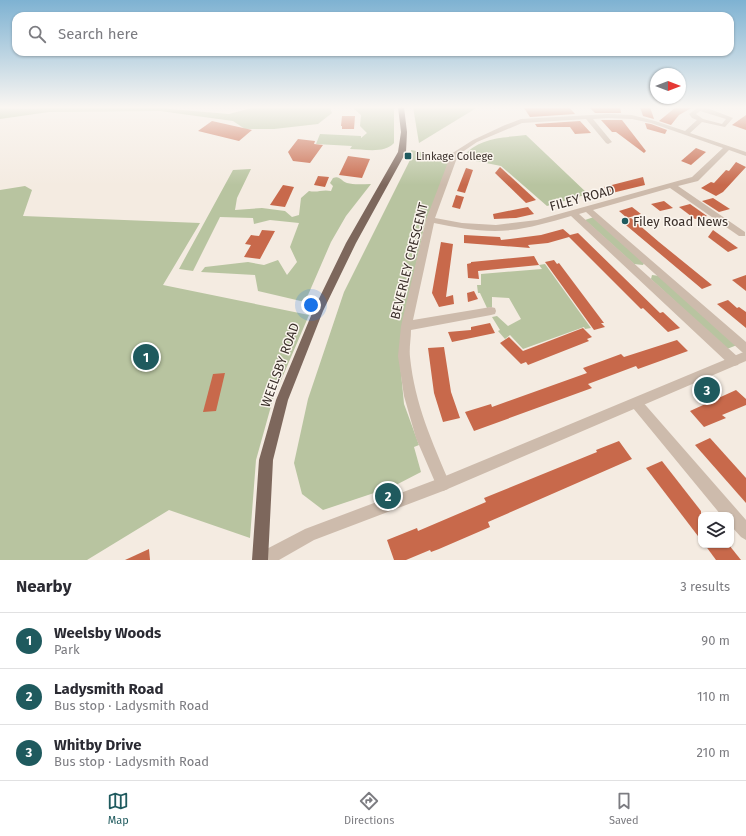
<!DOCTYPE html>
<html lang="en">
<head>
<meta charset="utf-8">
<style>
  :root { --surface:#fff; --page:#f7f7f7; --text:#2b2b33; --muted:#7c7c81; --line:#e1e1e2; --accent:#1f5a5e }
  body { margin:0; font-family:"Fira Sans",sans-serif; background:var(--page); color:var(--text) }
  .controls { position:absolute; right:12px; bottom:12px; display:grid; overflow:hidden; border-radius:8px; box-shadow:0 1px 3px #0004 }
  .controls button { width:36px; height:36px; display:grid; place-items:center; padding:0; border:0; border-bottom:1px solid var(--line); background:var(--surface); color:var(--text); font:20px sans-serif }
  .compass { position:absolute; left:650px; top:68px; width:36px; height:36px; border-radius:50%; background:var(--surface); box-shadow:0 1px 3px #0004; rotate:90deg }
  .you { position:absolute; left:311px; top:305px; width:14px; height:14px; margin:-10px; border:3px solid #fff; border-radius:50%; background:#1a73e8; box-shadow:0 0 0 6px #1a73e833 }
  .badge { display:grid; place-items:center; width:26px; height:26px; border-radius:50%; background:var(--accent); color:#fff; font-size:13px; font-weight:700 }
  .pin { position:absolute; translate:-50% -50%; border:2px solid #fff; box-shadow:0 1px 4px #0006 }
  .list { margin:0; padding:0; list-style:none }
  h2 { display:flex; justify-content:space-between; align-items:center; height:52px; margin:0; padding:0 16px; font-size:17px }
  h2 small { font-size:13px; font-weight:400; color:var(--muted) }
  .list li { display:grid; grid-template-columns:26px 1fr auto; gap:12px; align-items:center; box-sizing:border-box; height:56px; padding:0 16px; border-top:1px solid var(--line) }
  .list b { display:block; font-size:15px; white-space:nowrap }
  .list p { margin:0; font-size:13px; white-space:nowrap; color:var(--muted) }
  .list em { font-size:13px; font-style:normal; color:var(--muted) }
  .icon { flex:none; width:22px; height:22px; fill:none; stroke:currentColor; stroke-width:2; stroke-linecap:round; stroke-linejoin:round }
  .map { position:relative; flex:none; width:746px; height:560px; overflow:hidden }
  .search { position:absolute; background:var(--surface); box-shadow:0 1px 3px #0004; left:12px; right:12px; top:12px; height:44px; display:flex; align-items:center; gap:10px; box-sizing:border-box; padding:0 14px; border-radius:12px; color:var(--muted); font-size:15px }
  .sheet { height:220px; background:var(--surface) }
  nav { display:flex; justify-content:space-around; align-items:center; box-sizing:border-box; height:56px; border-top:1px solid var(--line); background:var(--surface); font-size:11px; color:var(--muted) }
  nav a { display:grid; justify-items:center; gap:2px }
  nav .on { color:var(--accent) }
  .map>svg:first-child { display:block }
</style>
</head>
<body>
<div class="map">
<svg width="746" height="560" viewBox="0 0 746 560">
  <rect width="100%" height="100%" fill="#f4ebe1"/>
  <g fill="#b8c4a0">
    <polygon points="53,107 164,107 170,109 229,114 255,107 333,107 330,108 332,113 318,124 274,129 245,129 233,121 160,111 49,112 0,119 0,108 29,109"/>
    <path d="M354,107h40v36c-10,11 -30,6 -44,6l2,-3 -36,-2 4,-10 41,2v2l6,-5 -7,-7 1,-11 -8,-7z"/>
    <polygon points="413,107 478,107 419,143"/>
    <path d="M526,135l62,59 -41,12 -46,-40 -40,-8c19,-21 39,-20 65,-23z"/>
    <polygon points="411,150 452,158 425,223 407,307 399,352 404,404 419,445 414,447 421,472 392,487 323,510 302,494 294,463 308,399 344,292 411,158"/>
    <path d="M251,169l-14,29 -2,12 27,-2 23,3 7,6 7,-2 2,-17 8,-7c9,2 13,-2 22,0l2,-5 -3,-3 3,-5c7,-3 8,3 14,5 7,2 16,1 24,1l-25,32 -15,26 -26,60 -47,-11 -3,-16 -54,-3 4,-5 43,-5 16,3 14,-5 9,15 10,-13 -7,-15 9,-24 -29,-3 -16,4 -1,-6 -33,-1 -27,54 -14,-2 54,-99z"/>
    <polygon points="25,186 32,190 23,216 200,223 163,285 309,315 273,399 256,460 250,538 169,510 87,560 0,560 0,190"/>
    <polygon points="594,217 644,263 643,265 634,264 585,220"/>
    <polygon points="545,264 591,328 585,329 584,327 523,349 510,335 505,339 498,331 500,330 492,317 497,316 508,326 521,319 509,298 492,297 492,307 487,308 480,293 478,293 477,285 481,285 481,274 542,269 539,265"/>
    <polygon points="652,275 660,276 737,345 727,349 651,279"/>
  </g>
  <g fill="#c8694b">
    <polygon points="569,107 575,114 530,117 524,108"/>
    <polygon points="589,107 620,107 621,113 595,113"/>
    <polygon points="640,107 650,107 654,119 643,116"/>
    <polygon points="676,107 693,107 679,115 671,125 659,121"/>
    <polygon points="746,115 746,130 732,125"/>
    <polygon points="342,116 355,116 354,129 342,129 342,126 341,126"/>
    <polygon points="601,120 622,120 646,151 644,153 616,132 612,132"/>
    <polygon points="212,121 252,130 239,141 198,131"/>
    <polygon points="580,121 591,133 575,134 570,127 537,127 535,124"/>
    <polygon points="645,123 651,124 667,130 665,134 647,129"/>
    <polygon points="298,139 315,141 314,144 323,145 310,163 293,161 288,152"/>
    <polygon points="696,148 706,152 691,165 681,161"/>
    <polygon points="348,156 370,159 362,178 339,175"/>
    <polygon points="736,162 746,167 723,192 716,196 701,188 711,182 714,183 726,170 729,171"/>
    <polygon points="500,167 536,200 526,203 495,173"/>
    <polygon points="466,168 473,170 465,193 457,191"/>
    <polygon points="318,176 329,177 325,187 314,185"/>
    <polygon points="643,177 645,185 612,193 604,187"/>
    <polygon points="283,185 294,187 285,207 270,205"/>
    <polygon points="456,195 464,197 460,209 452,207"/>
    <polygon points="713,198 730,209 719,212 702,201"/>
    <polygon points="664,201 673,208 660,211 651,204"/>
    <polygon points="690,204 707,216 695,219 679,207"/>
    <polygon points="528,207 534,214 516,218 494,219 493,214"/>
    <polygon points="632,207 641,214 627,218 619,211"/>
    <polygon points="631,218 659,242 712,285 702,289 621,221"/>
    <polygon points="563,229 570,235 578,233 660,313 663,312 680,328 668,332 643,308 641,309 569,237 548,243 528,245 530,248 464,243 464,235 500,237 501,240 541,235"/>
    <polygon points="262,230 275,231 260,259 244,257 251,245 245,244 251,235 259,236"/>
    <polygon points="713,230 738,248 728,252 708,237"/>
    <polygon points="441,242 453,244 446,297 453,295 454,304 439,307 432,293"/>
    <polygon points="534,256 539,265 478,271 479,279 468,278 467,264 471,263 471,262"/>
    <polygon points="554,260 557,264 559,263 604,323 601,323 605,327 594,330 545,262"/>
    <polygon points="746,275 746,291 732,280"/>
    <polygon points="474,291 478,299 468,302 467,293"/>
    <polygon points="728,300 737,308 739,307 746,312 746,328 717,304"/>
    <polygon points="490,323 495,333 452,342 448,332 471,330 471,327"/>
    <polygon points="583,328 592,337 587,339 589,341 528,365 526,362 521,364 500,343 509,337 523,351"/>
    <polygon points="677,340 688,351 638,369 636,366 588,384 592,388 474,431 465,412 491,404 492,407 587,373 583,368 621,354 624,357"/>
    <polygon points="444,347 451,392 460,418 443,422 434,393 428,348"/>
    <polygon points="225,373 216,411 203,412 213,374"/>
    <polygon points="736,390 746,399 746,405 722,415 726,418 704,427 690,411"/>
    <polygon points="710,438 746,478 746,503 695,445"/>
    <polygon points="619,441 632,459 488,522 490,527 439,549 431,552 430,550 406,560 394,560 387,540 417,528 418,531 486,502 484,498 597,452 596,450"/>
    <polygon points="662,461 701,511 701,540 646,468"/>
    <polygon points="705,545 729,545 741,560 716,560"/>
    <polygon points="149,549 150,560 125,560"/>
  </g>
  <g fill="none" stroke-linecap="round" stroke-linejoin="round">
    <g fill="#cdbbac" fill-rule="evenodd">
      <path d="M697,108h10l26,10 -8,9 -23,-5 -12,11 56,19v4l-17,-6 -31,31 -20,5 67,46v4h-6l-69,-48 -77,22 153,132v12l-4,-2 -156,-140 -7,2 159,143 2,4 -2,4 -4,1 -4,-1 -159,-149c-24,7 -50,15 -76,15 -21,0 -41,-4 -61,-8l-21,97 78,-13 4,1 1,3 -1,3 -4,1 -80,15c0,9 -2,18 -1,27 5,48 22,84 40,127l-2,5 -5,2 -5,-2 -22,-51 -12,-42 -6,-40 3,-30 25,-106 25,-66 22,-14 32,-15 16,-6 87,-5 24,1 23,6 30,10 12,-11 -5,-2 -3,-4zM700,111l26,8 -4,5 -19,-5 -7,-5zM608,118l24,1 19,4 72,25 -31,29 -155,43 -41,5 -34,-2 -27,-5 23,-63 19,-13 45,-19 64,-4 20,24 2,1 4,-2 -19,-23z"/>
      <polygon points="637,398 641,400 746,520 746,540 741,537 731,526 731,515 721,515 633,408 631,404 633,400"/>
    </g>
    <polygon fill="#cdbbac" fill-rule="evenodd" points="746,351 746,361 443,491 314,540 279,560 255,560 257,554 305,529 443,477"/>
    <polygon fill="#7d675c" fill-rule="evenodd" points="398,107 404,107 407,132 406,152 356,243 323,311 288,400 273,460 268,560 252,560 259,460 276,400 313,311 346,243 398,152 401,132"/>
  </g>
  <linearGradient id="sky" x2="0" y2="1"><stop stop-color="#7eb2d2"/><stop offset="0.58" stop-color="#faf6f2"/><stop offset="1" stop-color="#faf6f2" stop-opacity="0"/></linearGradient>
  <rect width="746" height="185" fill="url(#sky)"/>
  <g fill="#1f5a5e" stroke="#fbf5ee" stroke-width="1.5">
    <rect x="404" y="152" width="8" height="8" rx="2"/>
    <circle cx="625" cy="221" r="4"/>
  </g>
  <g text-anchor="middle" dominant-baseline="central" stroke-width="3" stroke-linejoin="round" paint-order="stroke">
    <g font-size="11" fill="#3b302b" stroke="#fbf5ee" text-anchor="start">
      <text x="416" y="156">Linkage College</text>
    </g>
    <g font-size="13" fill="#3b302b" stroke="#fbf5ee">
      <text transform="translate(582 198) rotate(-15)">FILEY ROAD</text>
      <text transform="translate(409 261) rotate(-76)">BEVERLEY CRESCENT</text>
      <text transform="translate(280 365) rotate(-70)">WEELSBY ROAD</text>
    </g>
    <g font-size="13" fill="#3b302b" stroke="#fbf5ee" text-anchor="start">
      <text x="633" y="221">Filey Road News</text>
    </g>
  </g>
</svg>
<div class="controls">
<button><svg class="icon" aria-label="layers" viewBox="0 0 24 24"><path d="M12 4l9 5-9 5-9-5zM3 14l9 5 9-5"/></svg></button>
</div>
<svg class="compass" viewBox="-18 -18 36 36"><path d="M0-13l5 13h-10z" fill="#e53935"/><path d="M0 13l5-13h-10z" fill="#7c7c81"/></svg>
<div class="you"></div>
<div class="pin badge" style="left:146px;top:357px">1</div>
<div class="pin badge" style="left:388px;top:496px">2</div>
<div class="pin badge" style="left:707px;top:390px">3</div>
<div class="search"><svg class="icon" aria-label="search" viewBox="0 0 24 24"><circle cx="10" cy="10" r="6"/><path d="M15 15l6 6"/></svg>Search here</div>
</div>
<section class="sheet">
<h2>Nearby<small>3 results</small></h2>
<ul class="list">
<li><span class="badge">1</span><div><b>Weelsby Woods</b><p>Park</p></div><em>90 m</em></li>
<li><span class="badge">2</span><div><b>Ladysmith Road</b><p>Bus stop · Ladysmith Road</p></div><em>110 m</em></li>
<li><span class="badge">3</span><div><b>Whitby Drive</b><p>Bus stop · Ladysmith Road</p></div><em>210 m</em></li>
</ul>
</section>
<nav>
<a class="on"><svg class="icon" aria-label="map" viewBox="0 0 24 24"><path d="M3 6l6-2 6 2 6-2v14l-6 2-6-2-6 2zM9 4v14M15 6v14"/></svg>Map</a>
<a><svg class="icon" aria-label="directions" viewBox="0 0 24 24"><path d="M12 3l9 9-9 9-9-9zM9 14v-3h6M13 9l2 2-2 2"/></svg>Directions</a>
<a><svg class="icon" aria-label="saved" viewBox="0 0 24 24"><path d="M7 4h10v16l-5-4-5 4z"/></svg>Saved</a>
</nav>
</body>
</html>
